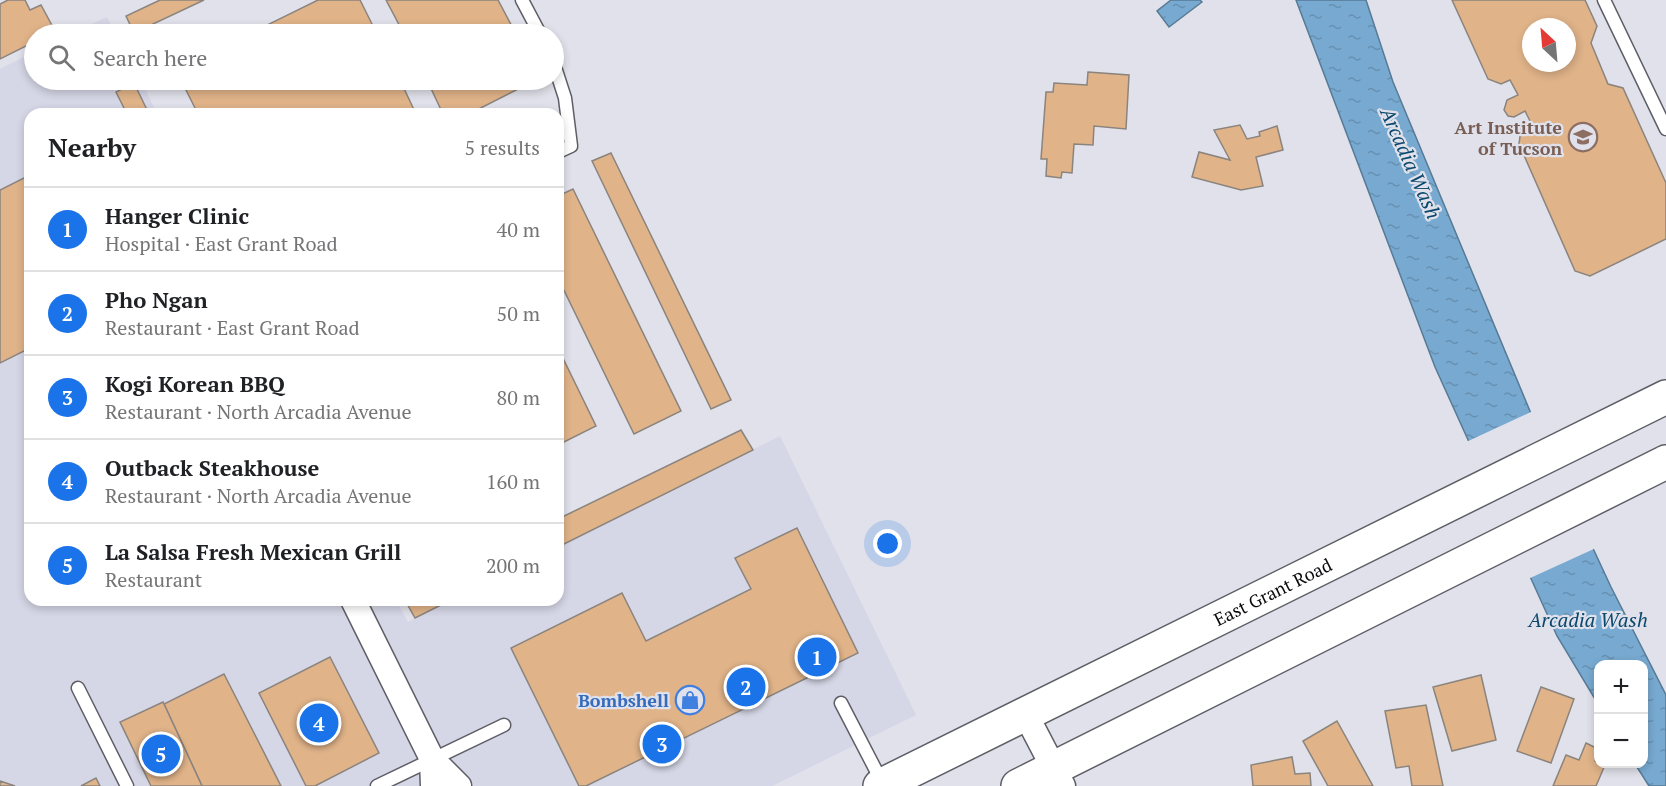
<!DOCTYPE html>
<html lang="en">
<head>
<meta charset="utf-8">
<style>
  :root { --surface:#fff; --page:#f6f6f6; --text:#202124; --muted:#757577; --line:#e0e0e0; --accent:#1a73e8 }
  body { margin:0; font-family:"PT Serif",serif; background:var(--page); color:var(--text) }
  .controls { position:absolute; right:18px; bottom:18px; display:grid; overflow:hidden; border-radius:12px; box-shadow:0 3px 9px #0003 }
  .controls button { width:54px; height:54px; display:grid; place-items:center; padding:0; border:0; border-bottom:2px solid var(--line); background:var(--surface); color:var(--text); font:30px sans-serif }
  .compass { position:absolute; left:1522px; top:18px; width:54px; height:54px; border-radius:50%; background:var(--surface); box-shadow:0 3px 9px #0003; rotate:334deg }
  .you { position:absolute; left:888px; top:544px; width:21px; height:21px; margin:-15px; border:4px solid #fff; border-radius:50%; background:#1a73e8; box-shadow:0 0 0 9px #1a73e833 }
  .badge { display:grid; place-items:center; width:39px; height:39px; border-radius:50%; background:var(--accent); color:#fff; font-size:20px; font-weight:700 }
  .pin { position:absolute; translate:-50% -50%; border:3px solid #fff; box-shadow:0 2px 6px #0006 }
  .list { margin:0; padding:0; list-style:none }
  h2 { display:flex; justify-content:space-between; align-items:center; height:78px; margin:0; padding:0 24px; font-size:26px }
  h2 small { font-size:20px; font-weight:400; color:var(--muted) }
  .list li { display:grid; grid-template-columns:39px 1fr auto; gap:18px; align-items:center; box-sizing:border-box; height:84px; padding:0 24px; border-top:2px solid var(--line) }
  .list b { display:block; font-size:22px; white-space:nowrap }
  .list p { margin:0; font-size:20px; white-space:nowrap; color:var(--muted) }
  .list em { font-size:20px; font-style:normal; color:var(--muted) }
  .icon { flex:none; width:33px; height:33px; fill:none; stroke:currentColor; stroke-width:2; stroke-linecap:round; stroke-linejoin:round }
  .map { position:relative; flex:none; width:1666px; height:786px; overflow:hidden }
  .search { position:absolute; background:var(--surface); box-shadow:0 3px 9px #0003; left:24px; top:24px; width:540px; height:66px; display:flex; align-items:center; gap:15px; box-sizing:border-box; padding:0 21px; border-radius:33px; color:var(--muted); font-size:22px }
  .panel { position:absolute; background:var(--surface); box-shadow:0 3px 9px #0003; left:24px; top:108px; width:540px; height:498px; border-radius:18px }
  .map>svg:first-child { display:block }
</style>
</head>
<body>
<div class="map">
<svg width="1666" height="786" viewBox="0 0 1666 786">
  <defs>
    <pattern id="water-ripples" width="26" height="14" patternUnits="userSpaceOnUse" patternTransform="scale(1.5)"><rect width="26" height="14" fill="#78a9d0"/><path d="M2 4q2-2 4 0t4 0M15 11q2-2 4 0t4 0" fill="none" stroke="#6690b1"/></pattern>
  </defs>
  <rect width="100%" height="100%" fill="#e0e1ea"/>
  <g fill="#d5d6e6">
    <polygon points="107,17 116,34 70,34"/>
    <polygon points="34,52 34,80 141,80 157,114 30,114 30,600 396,600 408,622 451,600 558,600 558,547 780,436 916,715 772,786 0,786 0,69"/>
  </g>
  <g fill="url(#water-ripples)" stroke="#577a96" stroke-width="1.5">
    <polygon points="1171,0 1200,0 1202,2 1169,27 1157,11"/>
    <polygon points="1296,0 1366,0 1393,82 1537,428 1611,587 1666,695 1666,786 1649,786 1635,764 1644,764 1644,664 1598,664 1598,704 1557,636 1435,367"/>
  </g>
  <polygon fill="#e0e1ea" points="1533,411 1596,548 1528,579 1466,442"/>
  <g fill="#e0b389" stroke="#8b847e" stroke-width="1.5" fill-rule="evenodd">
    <polygon points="8,0 25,0 30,10 41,5 55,31 49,34 34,34 34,42 0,59 0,4"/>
    <polygon points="160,0 204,0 134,33 126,16"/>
    <polygon points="318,0 360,0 377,34 249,34"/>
    <polygon points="386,0 498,0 516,34 404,34"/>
    <path d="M1452,0h133l12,26 -6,17 17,41 15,4 43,95v56l-76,37 -15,-5 -56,-127 2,-15 11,-4 -7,-14 -11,6 -6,-1 -4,-6 3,-10 11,-5 -8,-15 -9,4 -13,-5zM1531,27h36v36h-36z"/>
    <polygon points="1088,72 1129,75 1126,129 1094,126 1093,145 1074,144 1072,173 1062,172 1061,178 1046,176 1047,159 1041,159 1046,92 1053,92 1054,83 1087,85"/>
    <polygon points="181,80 400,80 416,114 198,114"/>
    <polygon points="427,80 536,80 469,114 443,114"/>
    <polygon points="134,83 149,114 127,114 116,92"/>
    <polygon points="1240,125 1247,139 1260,136 1259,132 1277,126 1283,150 1256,157 1263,186 1241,190 1192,177 1199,152 1230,160 1214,130"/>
    <polygon points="611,153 731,400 711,409 592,161"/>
    <polygon points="30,175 30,348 0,363 0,190"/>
    <polygon points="573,189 681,411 634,434 558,278 558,196"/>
    <polygon points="558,348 596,426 558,445"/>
    <polygon points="741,430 753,450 558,547 558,519"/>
    <polygon points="797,528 858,653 586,786 579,786 511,648 622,593 646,641 751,589 735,558"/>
    <polygon points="405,600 451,600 415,618"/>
    <polygon points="330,657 379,753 315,786 306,786 259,693"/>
    <polygon points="224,674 281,786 202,786 164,704"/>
    <polygon points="1481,675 1496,740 1452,751 1433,687"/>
    <polygon points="1541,687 1574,699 1551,763 1517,751"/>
    <polygon points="163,702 164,704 202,786 151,786 120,722"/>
    <polygon points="1426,705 1443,786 1412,786 1409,766 1396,768 1385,711"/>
    <polygon points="1337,721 1373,786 1328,786 1303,741"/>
    <polygon points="1586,743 1598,749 1595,761 1605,765 1596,786 1553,786 1566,755 1579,760"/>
    <polygon points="1292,757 1295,774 1310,773 1311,786 1253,786 1251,765"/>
    <polygon points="96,778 100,786 81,786"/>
    <polygon points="0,781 15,786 0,786"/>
  </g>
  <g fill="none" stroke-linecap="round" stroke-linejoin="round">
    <g stroke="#5e5e66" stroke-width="15">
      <g id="service">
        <polyline points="522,0 540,34"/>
        <polyline points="1604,0 1666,129"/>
        <polyline points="554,64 565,98 571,146 558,152"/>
        <polyline points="78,688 127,786"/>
        <polyline points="841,703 883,784"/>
        <polyline points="377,786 504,725"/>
      </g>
    </g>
    <g stroke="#5e5e66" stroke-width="27">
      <g id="minor">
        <polyline points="353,600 432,759"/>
        <polyline points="1025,713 1063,786"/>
        <polyline points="433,786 432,759 459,786"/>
      </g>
    </g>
    <g stroke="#5e5e66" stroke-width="36">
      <g id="primary">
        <path id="s1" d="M880,786l786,-389"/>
        <polyline points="1018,786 1666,462"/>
      </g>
    </g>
    <use href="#service" stroke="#fff" stroke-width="12"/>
    <use href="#minor" stroke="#fff" stroke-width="24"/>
    <use href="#primary" stroke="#fff" stroke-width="33"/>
  </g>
  <defs>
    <g id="university-ring" transform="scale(1.5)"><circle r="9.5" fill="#e0e1ea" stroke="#8d6e63" stroke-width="1.5"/><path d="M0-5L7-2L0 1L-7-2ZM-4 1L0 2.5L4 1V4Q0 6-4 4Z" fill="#8d6e63"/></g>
    <g id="shop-ring" transform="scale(1.5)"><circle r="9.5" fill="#e0e1ea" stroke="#3f7fe0" stroke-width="1.5"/><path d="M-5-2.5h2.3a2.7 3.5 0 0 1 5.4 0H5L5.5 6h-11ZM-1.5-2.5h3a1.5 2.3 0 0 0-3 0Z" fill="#3f7fe0"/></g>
  </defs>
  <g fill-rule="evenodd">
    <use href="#university-ring" x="1583" y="137"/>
    <use href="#shop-ring" x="690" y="700"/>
  </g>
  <g text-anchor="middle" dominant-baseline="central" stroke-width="4.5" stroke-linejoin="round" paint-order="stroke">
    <g font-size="18" font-weight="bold" fill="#785e54" stroke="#e0e1ea" text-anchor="end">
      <text x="1562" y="127">Art Institute<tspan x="1562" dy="21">of Tucson</tspan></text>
    </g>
    <g font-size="18" fill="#0b0b0e" stroke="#e0e1ea">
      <text stroke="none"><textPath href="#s1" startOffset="438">East Grant Road</textPath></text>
    </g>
    <g font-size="18" font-weight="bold" fill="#366cbe" stroke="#e0e1ea" text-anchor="end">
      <text x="669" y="700">Bombshell</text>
    </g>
    <g font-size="20" font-style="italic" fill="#0a486d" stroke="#e0e1ea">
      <text transform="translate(1411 163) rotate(66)">Arcadia Wash</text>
      <text x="1588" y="619">Arcadia Wash</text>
    </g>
  </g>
</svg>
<div class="controls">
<button>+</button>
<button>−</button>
</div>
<svg class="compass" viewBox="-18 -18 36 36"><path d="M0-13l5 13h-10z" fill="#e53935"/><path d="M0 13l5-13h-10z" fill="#757577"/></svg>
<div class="you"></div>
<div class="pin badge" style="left:817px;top:657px">1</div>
<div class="pin badge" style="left:746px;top:687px">2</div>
<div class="pin badge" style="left:662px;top:744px">3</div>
<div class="pin badge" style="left:319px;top:723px">4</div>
<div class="pin badge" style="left:161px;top:754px">5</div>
<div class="search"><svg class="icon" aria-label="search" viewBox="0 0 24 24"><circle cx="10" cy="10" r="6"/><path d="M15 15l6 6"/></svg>Search here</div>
<section class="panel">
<h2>Nearby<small>5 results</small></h2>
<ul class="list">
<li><span class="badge">1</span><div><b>Hanger Clinic</b><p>Hospital · East Grant Road</p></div><em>40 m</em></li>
<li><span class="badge">2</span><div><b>Pho Ngan</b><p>Restaurant · East Grant Road</p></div><em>50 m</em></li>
<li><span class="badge">3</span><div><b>Kogi Korean BBQ</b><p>Restaurant · North Arcadia Avenue</p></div><em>80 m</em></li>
<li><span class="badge">4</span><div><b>Outback Steakhouse</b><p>Restaurant · North Arcadia Avenue</p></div><em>160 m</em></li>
<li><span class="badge">5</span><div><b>La Salsa Fresh Mexican Grill</b><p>Restaurant</p></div><em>200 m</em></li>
</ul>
</section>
</div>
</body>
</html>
